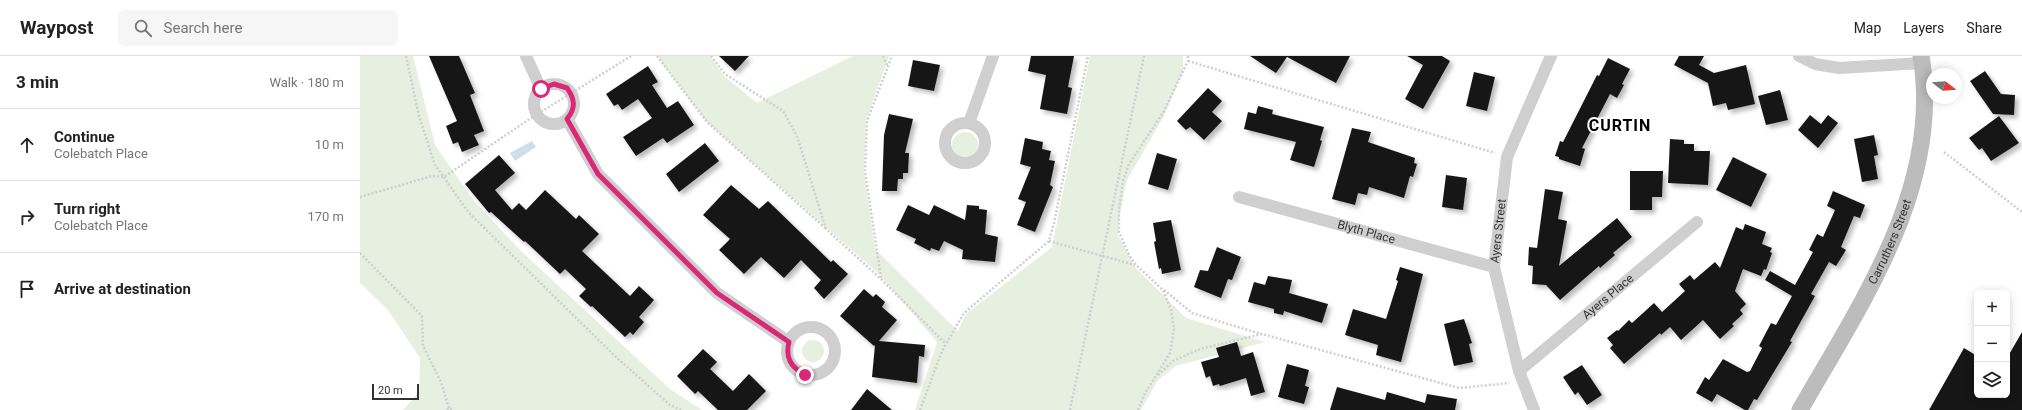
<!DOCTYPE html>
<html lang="en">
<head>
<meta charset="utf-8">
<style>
  :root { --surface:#fff; --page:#f6f6f6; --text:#222; --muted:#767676; --line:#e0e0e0 }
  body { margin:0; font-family:Roboto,sans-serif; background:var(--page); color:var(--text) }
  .controls { position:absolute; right:12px; bottom:12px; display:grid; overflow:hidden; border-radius:6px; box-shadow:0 2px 10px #0003 }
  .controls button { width:36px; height:36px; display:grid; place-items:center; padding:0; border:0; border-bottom:1px solid var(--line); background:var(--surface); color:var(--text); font:20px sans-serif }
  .compass { position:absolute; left:1566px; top:12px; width:36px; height:36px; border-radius:50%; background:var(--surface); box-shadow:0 2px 10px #0003; rotate:107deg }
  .scale { position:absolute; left:12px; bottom:10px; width:47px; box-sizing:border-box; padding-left:4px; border:2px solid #323232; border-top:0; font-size:11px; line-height:14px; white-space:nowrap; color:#323232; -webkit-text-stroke:3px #fff; paint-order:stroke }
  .stop { position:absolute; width:12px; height:12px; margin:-9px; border:3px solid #db2777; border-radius:50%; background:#fff }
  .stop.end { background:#db2777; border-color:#fff; box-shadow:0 1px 4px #0008 }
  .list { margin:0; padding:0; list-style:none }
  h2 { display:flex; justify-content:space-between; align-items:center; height:52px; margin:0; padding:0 16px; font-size:17px }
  h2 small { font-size:13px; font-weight:400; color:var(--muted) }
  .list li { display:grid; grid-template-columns:26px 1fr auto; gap:12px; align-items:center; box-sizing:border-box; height:72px; padding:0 16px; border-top:1px solid var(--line) }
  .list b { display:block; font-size:15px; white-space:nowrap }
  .list p { margin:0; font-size:13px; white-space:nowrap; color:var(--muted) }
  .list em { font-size:13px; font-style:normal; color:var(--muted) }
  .icon { flex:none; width:22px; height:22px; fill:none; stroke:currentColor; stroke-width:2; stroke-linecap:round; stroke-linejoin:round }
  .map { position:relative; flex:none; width:1662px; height:354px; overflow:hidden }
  header { display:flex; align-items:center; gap:24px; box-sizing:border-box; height:56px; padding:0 20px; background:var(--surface); border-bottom:1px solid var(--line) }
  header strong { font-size:19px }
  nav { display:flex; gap:22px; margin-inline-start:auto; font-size:14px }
  .search { width:280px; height:36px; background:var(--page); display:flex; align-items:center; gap:10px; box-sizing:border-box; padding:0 14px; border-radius:6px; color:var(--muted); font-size:15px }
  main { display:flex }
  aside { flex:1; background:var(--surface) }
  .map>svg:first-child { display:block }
</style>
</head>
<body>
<header>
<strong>Waypost</strong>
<div class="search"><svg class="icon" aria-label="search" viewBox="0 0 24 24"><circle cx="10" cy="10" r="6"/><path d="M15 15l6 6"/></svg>Search here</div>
<nav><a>Map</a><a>Layers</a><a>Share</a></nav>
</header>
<main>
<aside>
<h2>3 min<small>Walk · 180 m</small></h2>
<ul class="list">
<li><svg class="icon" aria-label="ahead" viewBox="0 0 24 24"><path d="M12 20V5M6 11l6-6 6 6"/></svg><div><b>Continue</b><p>Colebatch Place</p></div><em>10 m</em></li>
<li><svg class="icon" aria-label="right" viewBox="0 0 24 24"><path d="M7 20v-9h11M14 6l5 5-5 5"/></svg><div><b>Turn right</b><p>Colebatch Place</p></div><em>170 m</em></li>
<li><svg class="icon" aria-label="arrive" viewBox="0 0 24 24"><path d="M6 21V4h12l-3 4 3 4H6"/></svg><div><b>Arrive at destination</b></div></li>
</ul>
</aside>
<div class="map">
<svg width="1662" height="354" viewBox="0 0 1662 354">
  <defs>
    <filter id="shadow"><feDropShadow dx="3.5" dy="3.5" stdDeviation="2" flood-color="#0004"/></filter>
  </defs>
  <rect width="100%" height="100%" fill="#fff"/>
  <g fill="#e7efe1">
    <polygon points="0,0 53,0 75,89 114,145 162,196 310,333 342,354 43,354 59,336 60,302 28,254 0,227"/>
    <polygon points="297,0 350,0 364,20 397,47 493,0 529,0 506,65 504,115 515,193 598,275 606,258 692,191 730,0 823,0 823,16 804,60 767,124 759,163 758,179 775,211 826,262 905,286 816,310 798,324 781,354 555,354 577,286 520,219 347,66"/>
    <circle cx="605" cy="89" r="13"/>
    <circle cx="453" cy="295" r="11"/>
  </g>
  <polygon fill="#cddfee" points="172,85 176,91 155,105 150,97"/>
  <g fill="#191919" filter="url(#shadow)">
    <polygon points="69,0 99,0 115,37 110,39 124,75 114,79 119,89 102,96 98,86 93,88 86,70 97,65"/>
    <polygon points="359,0 389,0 375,15"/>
    <polygon points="671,0 714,0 708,31 712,32 707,58 680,53 686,19 668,15"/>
    <polygon points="890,0 990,0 976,27 927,1 916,17"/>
    <polygon points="1047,0 1082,0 1090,5 1063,53 1045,43 1063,9"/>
    <polygon points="1319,0 1344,0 1339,9 1354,17 1386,9 1395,48 1368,54 1366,47 1353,50 1348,27 1314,9"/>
    <polygon points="1248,2 1270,13 1262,28 1264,29 1257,42 1250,38 1222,92 1225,93 1220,110 1199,103 1199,101 1195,100 1200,85 1203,86 1237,19 1239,20"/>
    <polygon points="553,4 580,9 574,35 548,30"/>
    <polygon points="288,10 298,26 292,29 307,52 318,45 334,69 307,87 303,82 276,100 263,81 292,62 278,43 262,54 258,48 254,50 246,38"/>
    <polygon points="1625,15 1641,38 1655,39 1654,59 1633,58 1610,25"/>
    <polygon points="1114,16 1135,21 1127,55 1106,50"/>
    <polygon points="848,32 862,45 852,56 862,65 844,84 830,71 826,74 817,65"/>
    <polygon points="1420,34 1428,64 1406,69 1398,40"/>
    <polygon points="898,50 913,54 912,58 964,71 960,84 962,85 954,111 930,104 936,86 884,73 888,56 896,58"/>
    <polygon points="529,58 553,63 545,97 549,97 548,117 543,117 543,123 538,123 537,135 522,135 524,79"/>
    <polygon points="1450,59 1461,68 1468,59 1478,67 1458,92 1438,74"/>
    <polygon points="1639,60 1659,87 1631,105 1622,92 1619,94 1609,82"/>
    <polygon points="992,72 1011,76 1008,86 1055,102 1054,107 1057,108 1053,121 1050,120 1044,142 1009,131 1007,139 998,137 995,149 972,143"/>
    <polygon points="1514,79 1518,99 1514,100 1518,123 1502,126 1494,83"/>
    <polygon points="665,82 683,86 682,93 691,95 689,104 695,105 690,129 693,131 675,176 657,169 666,146 658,143 671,111 660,108"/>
    <polygon points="1310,83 1324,84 1324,88 1334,88 1334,95 1350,95 1348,129 1308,127"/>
    <polygon points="345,87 359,105 319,136 306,118"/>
    <polygon points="797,97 817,103 808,134 788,128"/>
    <polygon points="139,99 155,117 135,134 152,154 159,147 166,154 185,134 216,163 219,159 239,178 222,195 270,240 279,230 294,244 279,261 284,266 273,279 270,276 265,281 232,250 231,251 219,240 226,233 205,213 200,218 165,185 164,186 131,156 129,157 105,128"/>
    <polygon points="1373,101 1407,118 1391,151 1356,134"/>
    <polygon points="1270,115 1303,115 1302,141 1292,141 1292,154 1270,154"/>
    <polygon points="1086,119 1107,122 1103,154 1082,151"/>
    <polygon points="371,129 399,153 408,145 471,206 473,204 488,218 464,243 454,232 461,224 441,204 424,222 401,201 384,218 359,194 370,183 343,159"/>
    <polygon points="1185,133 1203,136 1198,163 1207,165 1199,210 1257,162 1272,181 1253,197 1255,199 1240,212 1239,210 1200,244 1186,229 1172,228 1173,210 1168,209 1169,191 1177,192"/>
    <polygon points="1473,135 1505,149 1500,162 1494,160 1481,191 1486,194 1476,210 1469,206 1451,238 1455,240 1430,285 1432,286 1397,344 1394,343 1388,354 1385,354 1357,338 1352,346 1336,337 1345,321 1349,324 1363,303 1387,316 1390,315 1402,292 1399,290 1411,267 1416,269 1432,240 1405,224 1410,215 1435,229 1453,196 1449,194 1457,178 1463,181 1475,154 1467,150"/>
    <polygon points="548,149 569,159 574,149 605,164 607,149 619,150 619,153 627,154 625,178 638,181 635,206 602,203 603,194 584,185 579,195 571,192 570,195 554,187 556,183 536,174"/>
    <polygon points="811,164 821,214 802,218 801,212 799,213 794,186 796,185 793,167"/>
    <polygon points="1385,168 1406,176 1402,188 1412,192 1410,196 1412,197 1406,214 1404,213 1401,220 1383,213 1375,235 1386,248 1380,254 1383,258 1372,268 1374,270 1360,283 1343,264 1321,284 1310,271 1301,279 1300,277 1264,308 1250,292 1253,289 1247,282 1257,274 1258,275 1269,264 1272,267 1294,247 1302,256 1325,235 1319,228 1330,219 1334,224 1355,206 1360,212 1376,171 1383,174"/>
    <polygon points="857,191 881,201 872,224 868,223 861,242 834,231 840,214 848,215"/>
    <polygon points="1040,211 1063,218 1041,306 1016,299 1018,289 985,279 993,253 1026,263 1038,225 1036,224"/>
    <polygon points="908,220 932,224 929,237 968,248 962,267 924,255 923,259 914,257 914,253 888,246 894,226 905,229"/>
    <polygon points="504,233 513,241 516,238 525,246 522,251 537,264 519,285 565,289 564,301 559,300 557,327 512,321 515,289 514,290 480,260"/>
    <polygon points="1104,263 1112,287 1109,288 1113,306 1094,310 1084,268"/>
    <polygon points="1662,276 1662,354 1569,354 1604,292 1617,300 1617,339 1647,339 1647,302"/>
    <polygon points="877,286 881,300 893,296 905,336 891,340 886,322 860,330 859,328 853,330 850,320 846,322 841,306 859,301 856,292"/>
    <polygon points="343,293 357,306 350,313 373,335 389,318 406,335 387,354 358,354 338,335 335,338 317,320"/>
    <polygon points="927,308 949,314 945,330 949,331 944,348 918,341"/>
    <polygon points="1222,309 1242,339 1227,349 1218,336 1215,339 1203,321"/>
    <polygon points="977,331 1025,344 1027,336 1065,347 1067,338 1097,343 1095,354 970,354"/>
    <polygon points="507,333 532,354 491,354"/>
  </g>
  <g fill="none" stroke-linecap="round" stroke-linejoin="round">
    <g stroke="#cfcfcf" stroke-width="2.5" stroke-dasharray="2 2" stroke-linecap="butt">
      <polyline points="46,0 59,60 75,109 109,157 255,300 310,349 321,354"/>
      <polyline points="297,0 347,66 465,172"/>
      <polyline points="351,0 365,18 423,55 437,80 466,173 521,223 586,288"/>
      <polyline points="523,0 527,9"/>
      <polyline points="828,5 1135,97"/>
      <polyline points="1584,96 1662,156"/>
      <polyline points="0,141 72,120 84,121 168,64 271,0"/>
      <polyline points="689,185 775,209"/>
      <polyline points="0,197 62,260 63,290 81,326 89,352"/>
      <polyline points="521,222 505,115 507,65 532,0"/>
      <polyline points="804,234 832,257 901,278"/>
      <polyline points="798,319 813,305 840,293 902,278 1099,332 1149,327"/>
      <polyline points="87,354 89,352 94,354"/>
      <polyline points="560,354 582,295 604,257 689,185 694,167 728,0"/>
      <polyline points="710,354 784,0"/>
      <polyline points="778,354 784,339 810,297 814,273 811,254 803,234 776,209 769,199 759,176 759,153 763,125 769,108 803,57 828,5 828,0"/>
    </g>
    <g stroke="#cfcfcf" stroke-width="12">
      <polyline points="166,0 181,33"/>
      <polyline points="1439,0 1455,8 1479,12 1562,7"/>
      <circle cx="194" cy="48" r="20"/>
      <polyline points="207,63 238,118 357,237 429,286"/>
      <circle cx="605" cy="87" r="20"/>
      <polyline points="609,67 633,0"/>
      <path id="s1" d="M879,141l255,70"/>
      <circle cx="451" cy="295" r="24"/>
      <path id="s2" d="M1159,315l178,-149"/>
      <path id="s3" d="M1174,354l-15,-39 -25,-104 13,-110 44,-101"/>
    </g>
    <path stroke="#bcbcbc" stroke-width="17" id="s4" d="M1440,354c61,-107 143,-224 121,-354"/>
  </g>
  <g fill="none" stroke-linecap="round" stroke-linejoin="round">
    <path stroke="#db2777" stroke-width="5" d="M181,33l13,-5 13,4c8,11 9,20 0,31l31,55 119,119 72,49c-4,16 2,25 16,33"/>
  </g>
  <g text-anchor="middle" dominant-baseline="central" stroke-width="4" stroke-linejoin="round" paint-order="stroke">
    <g font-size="12" fill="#323232" stroke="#fff">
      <text stroke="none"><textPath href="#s3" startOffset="185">Ayers Street</textPath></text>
      <text stroke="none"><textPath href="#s1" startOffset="132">Blyth Place</textPath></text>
      <text stroke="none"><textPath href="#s4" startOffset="191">Carruthers Street</textPath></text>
      <text stroke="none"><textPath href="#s2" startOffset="116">Ayers Place</textPath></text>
    </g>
    <g font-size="16" font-weight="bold" letter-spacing="1" fill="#000" stroke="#fff">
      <text x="1260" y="69">CURTIN</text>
    </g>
  </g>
</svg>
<div class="controls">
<button>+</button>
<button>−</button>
<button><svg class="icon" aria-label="layers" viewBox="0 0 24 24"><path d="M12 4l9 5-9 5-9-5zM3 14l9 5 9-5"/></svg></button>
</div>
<svg class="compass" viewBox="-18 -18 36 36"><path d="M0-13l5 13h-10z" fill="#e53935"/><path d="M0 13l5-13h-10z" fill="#767676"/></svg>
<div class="scale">20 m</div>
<div class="stop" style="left:181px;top:33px"></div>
<div class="stop end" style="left:445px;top:319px"></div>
</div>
</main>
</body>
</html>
